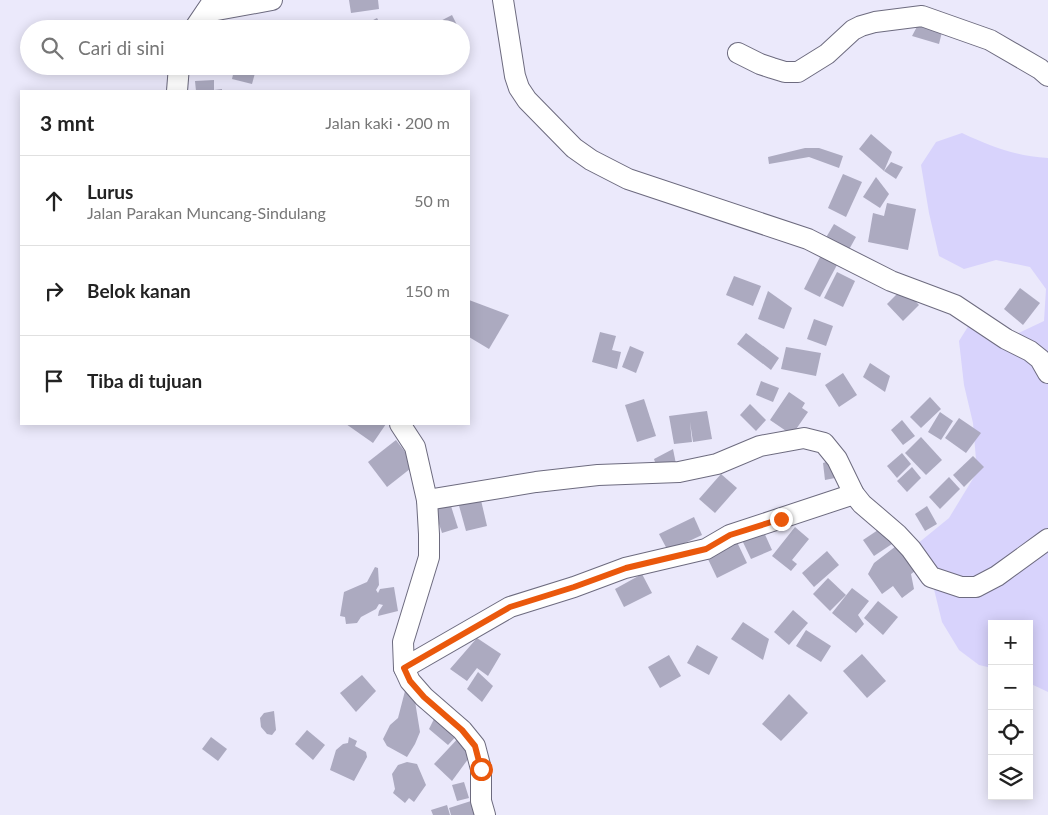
<!DOCTYPE html>
<html lang="id">
<head>
<meta charset="utf-8">
<style>
  :root { --surface:#fff; --page:#f2f2f2; --text:#222; --muted:#767676; --line:#e0e0e0 }
  body { margin:0; font-family:Lato,sans-serif; background:var(--page); color:var(--text) }
  .controls { position:absolute; right:15px; bottom:15px; display:grid; overflow:hidden; border-radius:0px; box-shadow:0 2px 12px #0003 }
  .controls button { width:45px; height:45px; display:grid; place-items:center; padding:0; border:0; border-bottom:1px solid var(--line); background:var(--surface); color:var(--text); font:25px sans-serif }
  .stop { position:absolute; width:15px; height:15px; margin:-11px; border:4px solid #ea580c; border-radius:50%; background:#fff }
  .stop.end { background:#ea580c; border-color:#fff; box-shadow:0 1px 5px #0008 }
  .list { margin:0; padding:0; list-style:none }
  h2 { display:flex; justify-content:space-between; align-items:center; height:65px; margin:0; padding:0 20px; font-size:21px }
  h2 small { font-size:16px; font-weight:400; color:var(--muted) }
  .list li { display:grid; grid-template-columns:32px 1fr auto; gap:15px; align-items:center; box-sizing:border-box; height:90px; padding:0 20px; border-top:1px solid var(--line) }
  .list b { display:block; font-size:19px; white-space:nowrap }
  .list p { margin:0; font-size:16px; white-space:nowrap; color:var(--muted) }
  .list em { font-size:16px; font-style:normal; color:var(--muted) }
  .icon { flex:none; width:28px; height:28px; fill:none; stroke:currentColor; stroke-width:2; stroke-linecap:round; stroke-linejoin:round }
  .map { position:relative; flex:none; width:1048px; height:815px; overflow:hidden }
  .search { position:absolute; background:var(--surface); box-shadow:0 2px 12px #0003; left:20px; top:20px; width:450px; height:55px; display:flex; align-items:center; gap:12px; box-sizing:border-box; padding:0 18px; border-radius:28px; color:var(--muted); font-size:19px }
  .panel { position:absolute; background:var(--surface); box-shadow:0 2px 12px #0003; left:20px; top:90px; width:450px; height:335px; border-radius:0px }
  .map>svg:first-child { display:block }
</style>
</head>
<body>
<div class="map">
<svg width="1048" height="815" viewBox="0 0 1048 815">
  <rect width="100%" height="100%" fill="#ebe9fb"/>
  <path fill="#d8d3fc" d="M962,133c30,14 53,23 86,25v534l-19,-9v-59h-37v44l-13,-3 -20,-15 -17,-28 -11,-45 -20,-28 38,-31 28,-46 -4,-49 -9,-38 -5,-44 15,-24 32,22 38,-18 2,-32 -16,-22 -34,-7 -32,9 -25,-13 -10,-43 -8,-48 15,-23z"/>
  <g fill="#acaac0">
    <polygon points="349,0 378,0 379,9 351,13"/>
    <polygon points="452,15 459,29 425,29"/>
    <polygon points="377,18 383,29 356,29"/>
    <polygon points="920,21 943,28 939,44 912,36"/>
    <polygon points="235,66 257,66 252,84 232,79"/>
    <polygon points="315,66 335,66 319,74"/>
    <polygon points="354,66 376,66 377,68 356,73"/>
    <polygon points="214,80 214,90 222,89 222,91 196,91 195,81"/>
    <polygon points="871,134 892,152 884,171 859,149"/>
    <polygon points="805,148 819,148 843,156 839,168 809,157 769,164 768,157"/>
    <polygon points="891,162 903,167 896,179 884,171"/>
    <polygon points="843,174 862,182 846,217 828,208"/>
    <polygon points="876,177 889,194 880,208 863,197"/>
    <polygon points="887,203 916,209 908,250 868,242 873,213 884,216"/>
    <polygon points="834,224 856,237 846,255 824,241"/>
    <polygon points="821,255 838,263 820,297 804,289"/>
    <polygon points="837,272 855,281 843,307 824,298"/>
    <polygon points="734,276 761,286 753,306 726,295"/>
    <polygon points="903,288 919,305 903,321 887,304"/>
    <polygon points="1020,288 1040,303 1023,325 1004,309"/>
    <polygon points="768,291 792,308 784,329 758,319"/>
    <polygon points="469,300 509,315 489,349 469,337"/>
    <polygon points="814,319 833,326 826,346 807,339"/>
    <polygon points="600,332 616,336 612,350 621,352 617,369 592,362"/>
    <polygon points="746,333 779,358 771,370 737,344"/>
    <polygon points="630,346 644,352 636,373 622,367"/>
    <polygon points="786,347 821,353 816,376 781,369"/>
    <polygon points="870,363 890,376 885,392 863,377"/>
    <polygon points="843,373 857,395 839,407 825,385"/>
    <polygon points="761,381 779,388 773,402 756,395"/>
    <polygon points="789,392 805,403 802,408 808,412 792,435 770,420"/>
    <polygon points="930,397 941,409 921,428 910,417"/>
    <polygon points="644,399 656,436 637,442 625,405"/>
    <polygon points="750,404 766,420 756,431 740,415"/>
    <polygon points="707,411 712,439 693,442 690,422 692,442 674,444 669,416"/>
    <polygon points="940,412 953,421 941,440 928,432"/>
    <polygon points="959,418 981,433 966,453 945,438"/>
    <polygon points="902,420 915,436 903,445 891,430"/>
    <polygon points="346,424 386,424 373,443"/>
    <polygon points="921,437 942,460 926,475 905,453"/>
    <polygon points="396,440 415,465 387,487 368,462"/>
    <polygon points="673,449 676,464 658,471 654,459"/>
    <polygon points="902,453 911,464 897,478 887,466"/>
    <polygon points="973,456 984,467 964,487 953,475"/>
    <polygon points="833,460 835,478 825,480 823,463"/>
    <polygon points="912,467 921,478 907,492 897,481"/>
    <polygon points="721,474 737,488 715,513 699,499"/>
    <polygon points="949,477 960,489 940,509 929,497"/>
    <polygon points="480,496 487,526 466,531 458,502"/>
    <polygon points="450,503 458,528 442,533 434,508"/>
    <polygon points="927,506 937,524 925,531 915,514"/>
    <polygon points="694,517 702,535 668,551 659,534"/>
    <polygon points="884,526 895,542 874,556 863,540"/>
    <polygon points="795,527 809,539 792,560 797,564 791,571 772,556"/>
    <polygon points="762,528 772,550 751,559 741,538"/>
    <polygon points="737,542 747,563 717,578 707,557"/>
    <polygon points="900,543 918,569 911,574 914,589 902,598 893,586 882,594 868,574 874,563"/>
    <polygon points="827,551 839,565 814,587 802,573"/>
    <polygon points="375,567 378,568 379,585 376,590 378,593 380,589 394,587 398,611 378,616 379,611 383,605 379,604 376,609 361,617 357,623 346,624 345,617 340,616 344,592 367,582"/>
    <polygon points="642,574 652,593 624,607 615,589"/>
    <polygon points="828,578 846,595 830,611 813,594"/>
    <polygon points="852,588 869,601 858,615 864,624 856,633 832,613"/>
    <polygon points="878,601 898,617 883,635 864,618"/>
    <polygon points="793,610 808,623 789,645 774,632"/>
    <polygon points="743,622 769,639 763,660 731,639"/>
    <polygon points="806,630 831,646 821,662 796,646"/>
    <polygon points="477,638 501,654 488,676 477,668 467,681 450,669"/>
    <polygon points="697,645 718,657 709,675 687,663"/>
    <polygon points="862,654 886,681 867,698 843,671"/>
    <polygon points="669,655 681,676 660,688 648,667"/>
    <polygon points="478,672 493,686 482,702 467,689"/>
    <polygon points="362,675 376,691 356,712 340,693"/>
    <polygon points="405,691 414,695 420,732 415,744 407,757 387,746 383,739 390,725 398,718"/>
    <polygon points="789,694 808,713 781,741 762,724"/>
    <polygon points="274,711 276,730 272,735 267,734 261,727 260,718 264,713"/>
    <polygon points="438,711 461,731 448,745 429,729"/>
    <polygon points="307,730 325,745 313,760 295,744"/>
    <polygon points="463,733 474,751 452,781 434,764"/>
    <polygon points="211,737 227,749 218,761 202,749"/>
    <polygon points="349,737 357,741 355,746 366,752 367,757 354,781 330,770 336,750 343,744 348,743"/>
    <polygon points="407,762 417,764 426,785 414,802 409,798 405,803 393,793 395,789 392,774 398,765"/>
    <polygon points="464,782 469,798 457,801 452,785"/>
    <polygon points="471,801 472,807 478,815 451,815 449,808"/>
    <polygon points="447,805 450,815 433,815 431,810"/>
  </g>
  <g fill="none" stroke-linecap="round" stroke-linejoin="round">
    <g stroke="#6d6b7f" stroke-width="22">
      <g id="minor">
        <polyline points="503,0 515,76 519,88 527,100 574,148 591,160 628,179 808,239 891,281 955,305 1006,339 1030,351 1040,359 1048,373"/>
        <polyline points="206,12 272,0"/>
        <polyline points="194,29 213,1"/>
        <polyline points="738,53 760,64 772,68 785,72 798,72 827,54 853,30 861,26 875,22 922,16 990,40 1040,69 1048,76"/>
        <polyline points="177,91 179,66"/>
        <polyline points="400,424 415,447 427,500 429,534 429,557 403,642 404,668 410,681 424,697 462,730 475,746 481,769 481,801 485,815"/>
        <polyline points="427,500 536,482 598,475 679,472 717,464 760,446 804,438 824,443 837,459 854,494 862,504 897,534 911,549 931,577 961,587 976,587 997,576 1048,539"/>
        <polyline points="404,668 510,607 574,587 625,568 706,549 730,535 854,494"/>
      </g>
    </g>
    <use href="#minor" stroke="#fff" stroke-width="20"/>
  </g>
  <g fill="none" stroke-linecap="round" stroke-linejoin="round">
    <polyline stroke="#ea580c" stroke-width="6" points="481,769 475,746 462,730 424,697 410,681 404,668 510,607 574,587 626,568 706,549 730,535 781,519"/>
  </g>
</svg>
<div class="controls">
<button>+</button>
<button>−</button>
<button><svg class="icon" aria-label="locate" viewBox="0 0 24 24"><circle cx="12" cy="12" r="6"/><path d="M12 2v4M12 18v4M2 12h4M18 12h4"/></svg></button>
<button><svg class="icon" aria-label="layers" viewBox="0 0 24 24"><path d="M12 4l9 5-9 5-9-5zM3 14l9 5 9-5"/></svg></button>
</div>
<div class="stop" style="left:481px;top:769px"></div>
<div class="stop end" style="left:781px;top:519px"></div>
<div class="search"><svg class="icon" aria-label="search" viewBox="0 0 24 24"><circle cx="10" cy="10" r="6"/><path d="M15 15l6 6"/></svg>Cari di sini</div>
<section class="panel">
<h2>3 mnt<small>Jalan kaki · 200 m</small></h2>
<ul class="list">
<li><svg class="icon" aria-label="ahead" viewBox="0 0 24 24"><path d="M12 20V5M6 11l6-6 6 6"/></svg><div><b>Lurus</b><p>Jalan Parakan Muncang-Sindulang</p></div><em>50 m</em></li>
<li><svg class="icon" aria-label="right" viewBox="0 0 24 24"><path d="M7 20v-9h11M14 6l5 5-5 5"/></svg><div><b>Belok kanan</b></div><em>150 m</em></li>
<li><svg class="icon" aria-label="arrive" viewBox="0 0 24 24"><path d="M6 21V4h12l-3 4 3 4H6"/></svg><div><b>Tiba di tujuan</b></div></li>
</ul>
</section>
</div>
</body>
</html>
